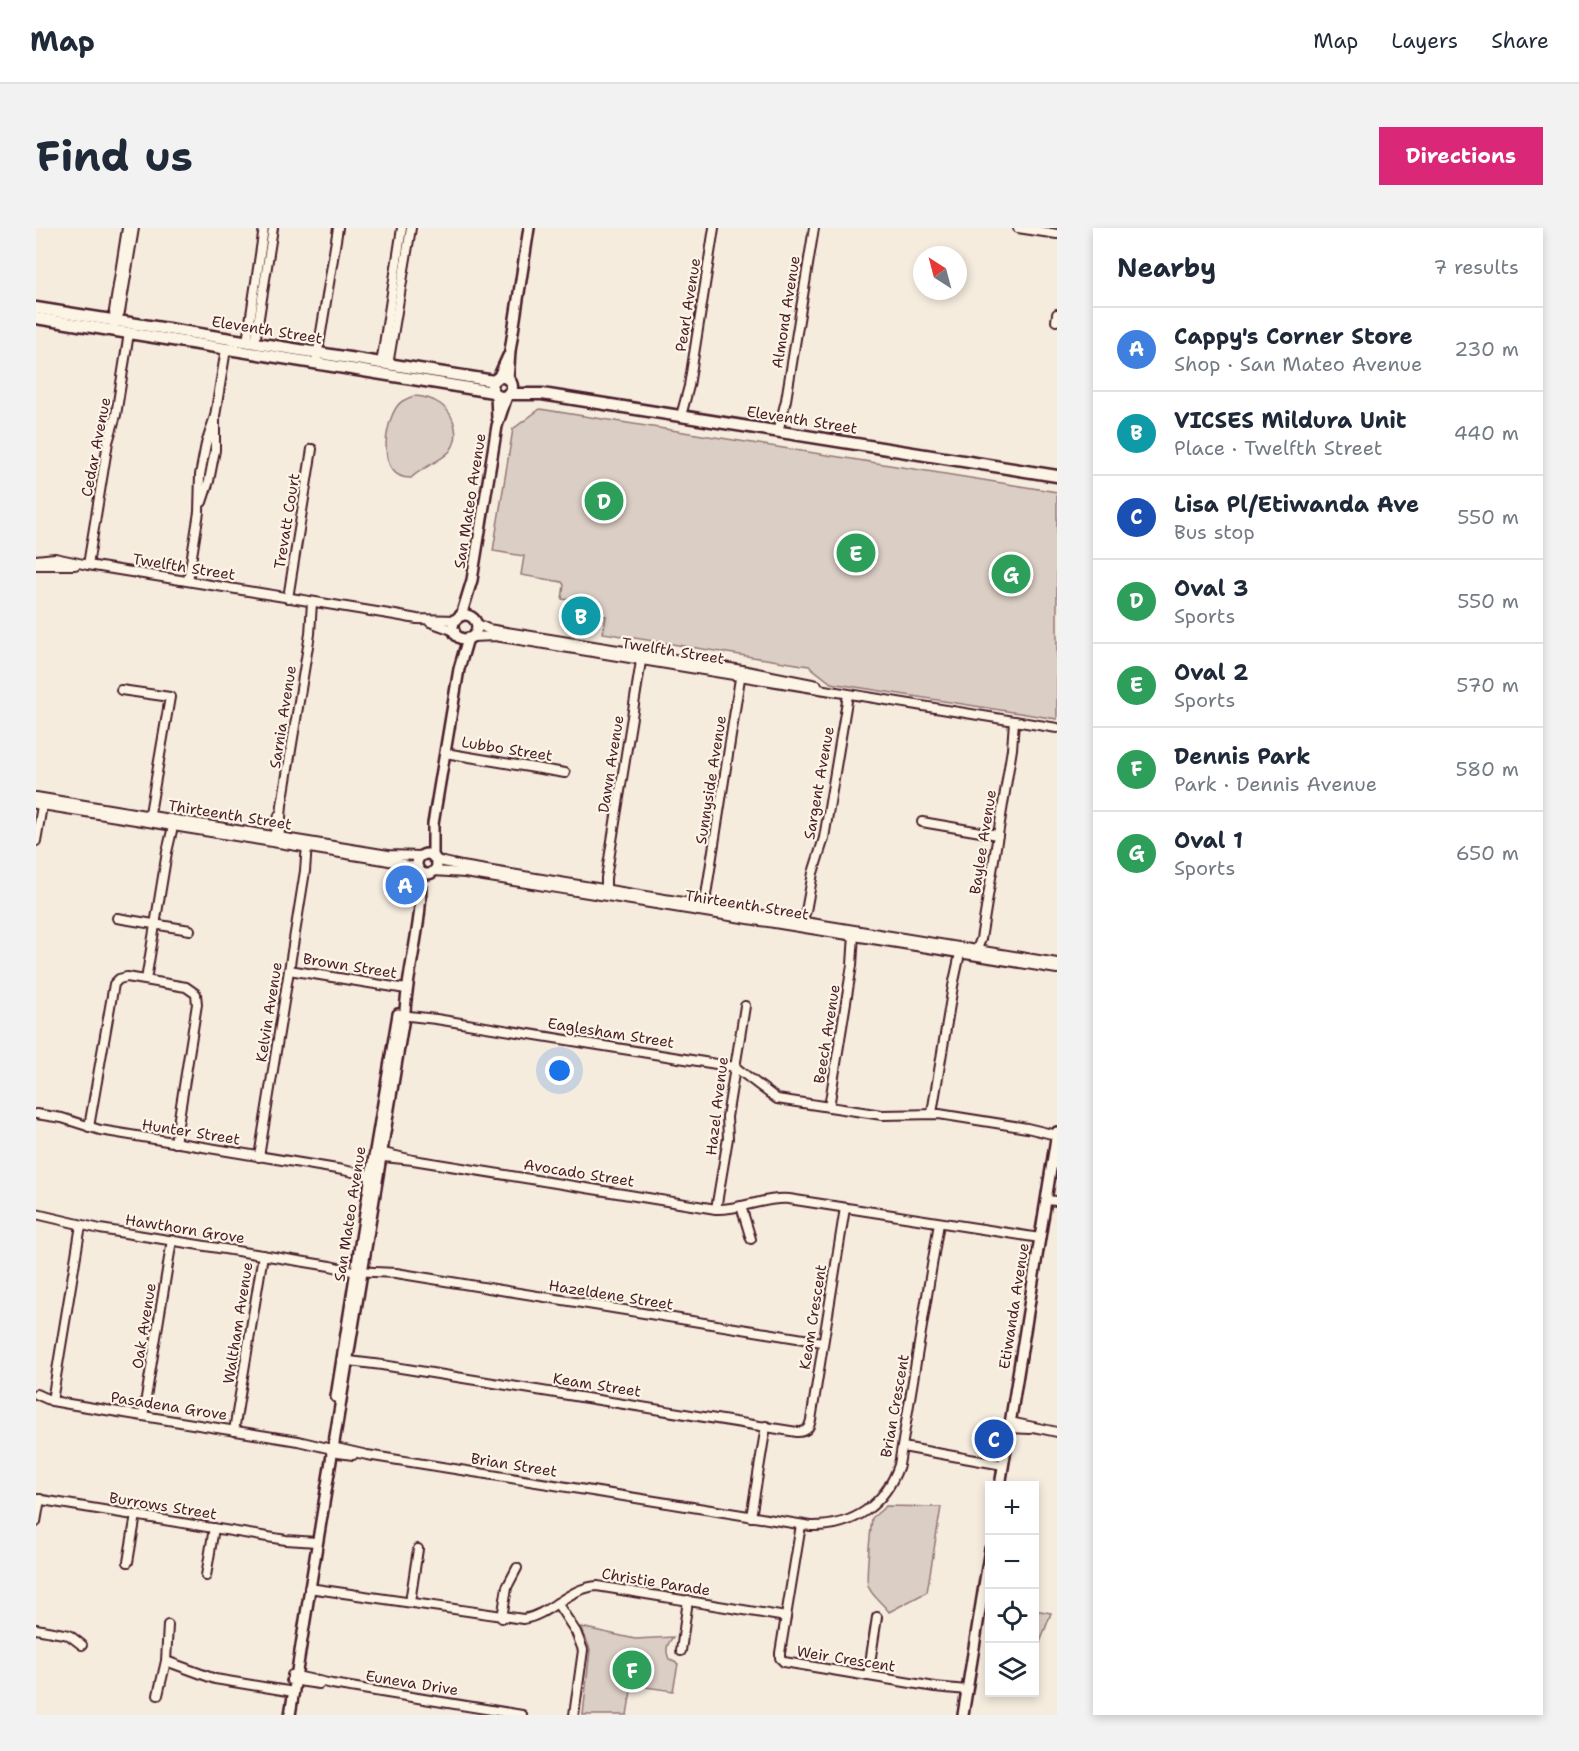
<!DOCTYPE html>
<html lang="en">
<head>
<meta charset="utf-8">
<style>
  :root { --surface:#fff; --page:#f2f2f3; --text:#1f2937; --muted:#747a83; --line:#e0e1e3; --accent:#db2777 }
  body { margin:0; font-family:"Shantell Sans",sans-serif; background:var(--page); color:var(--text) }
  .controls { position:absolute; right:18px; bottom:18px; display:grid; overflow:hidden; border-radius:0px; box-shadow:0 3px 9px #0003 }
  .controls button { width:54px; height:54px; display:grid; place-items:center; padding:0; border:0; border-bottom:2px solid var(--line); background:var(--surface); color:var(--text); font:30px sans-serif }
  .compass { position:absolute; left:877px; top:18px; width:54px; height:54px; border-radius:50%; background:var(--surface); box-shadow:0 3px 9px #0003; rotate:324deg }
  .you { position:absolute; left:524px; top:843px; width:21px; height:21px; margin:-15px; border:4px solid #fff; border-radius:50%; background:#1a73e8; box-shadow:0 0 0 9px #1a73e833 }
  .badge { display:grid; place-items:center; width:39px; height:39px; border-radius:50%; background:var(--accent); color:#fff; font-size:20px; font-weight:700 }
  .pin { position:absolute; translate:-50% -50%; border:3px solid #fff; box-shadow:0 2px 6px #0006 }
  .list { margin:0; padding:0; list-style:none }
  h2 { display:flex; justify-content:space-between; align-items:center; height:78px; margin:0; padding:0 24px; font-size:26px }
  h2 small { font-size:20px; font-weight:400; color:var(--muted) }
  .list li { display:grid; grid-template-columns:39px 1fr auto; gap:18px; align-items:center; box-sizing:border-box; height:84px; padding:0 24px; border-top:2px solid var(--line) }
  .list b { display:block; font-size:22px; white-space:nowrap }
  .list p { margin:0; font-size:20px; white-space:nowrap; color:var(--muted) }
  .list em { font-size:20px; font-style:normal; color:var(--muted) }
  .icon { flex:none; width:33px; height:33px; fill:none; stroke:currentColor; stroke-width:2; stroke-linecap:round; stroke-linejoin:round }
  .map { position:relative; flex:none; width:1021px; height:1487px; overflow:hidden; border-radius:0px }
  header { display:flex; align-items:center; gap:36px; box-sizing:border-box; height:84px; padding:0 30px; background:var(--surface); border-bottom:2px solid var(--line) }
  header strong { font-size:28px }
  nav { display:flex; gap:33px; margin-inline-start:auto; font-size:21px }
  .intro { display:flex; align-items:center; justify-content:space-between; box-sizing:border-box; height:144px; padding:0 36px }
  h1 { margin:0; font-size:42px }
  .button { padding:15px 27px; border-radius:0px; background:var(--accent); color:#fff; font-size:21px; font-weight:700 }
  main { display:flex; gap:36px; padding:0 36px }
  aside { flex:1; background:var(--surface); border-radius:0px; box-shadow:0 3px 9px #0003 }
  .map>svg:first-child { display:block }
</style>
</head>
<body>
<header>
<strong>Map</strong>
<nav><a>Map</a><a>Layers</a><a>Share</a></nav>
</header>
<div class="intro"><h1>Find us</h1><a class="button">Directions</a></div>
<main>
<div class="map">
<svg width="1021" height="1487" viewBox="0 0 1021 1487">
  <rect width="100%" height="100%" fill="#f5ecde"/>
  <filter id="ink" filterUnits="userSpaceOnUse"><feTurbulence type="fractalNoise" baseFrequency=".0167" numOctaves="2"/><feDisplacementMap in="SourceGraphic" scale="12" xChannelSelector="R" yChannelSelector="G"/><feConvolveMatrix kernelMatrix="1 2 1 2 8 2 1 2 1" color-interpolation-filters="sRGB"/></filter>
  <g filter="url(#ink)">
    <g fill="#dbcec4" stroke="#927678" stroke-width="1.5">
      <path d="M378,168c20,1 38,11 41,32 2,8 0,16 -5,23 -10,11 -28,16 -39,27 -35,1 -27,-55 -13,-73 4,-5 10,-7 16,-9z"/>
      <polygon points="504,181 1021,264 1021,491 795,455 773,438 567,405 570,388 562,387 563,381 544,378 536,372 526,371 528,357 526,354 485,347 488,328 457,323 477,201"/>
      <path d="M850,1278l55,1 -14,85 -38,20c-6,-9 -16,-14 -21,-26 -3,-9 3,-56 4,-68z"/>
      <polygon points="999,1382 1015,1385 999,1428"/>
      <path d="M545,1399l54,12 38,-2c-6,7 -8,13 -4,22l9,5 -5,27 -41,-6 -5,30h-44l7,-66z"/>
    </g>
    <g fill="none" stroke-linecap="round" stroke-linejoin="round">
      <g stroke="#4a1f2b" stroke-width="12">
        <g id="minor">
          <polyline points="982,0 1021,6"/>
          <polyline points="80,92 84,84 98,0"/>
          <polyline points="1020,93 1021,86"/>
          <polyline points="79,95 78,83 91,0"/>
          <polyline points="211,114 228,0"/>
          <polyline points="219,115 237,0"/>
          <polyline points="281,129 302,0"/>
          <polyline points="345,136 366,0"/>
          <polyline points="352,137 375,0"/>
          <polyline points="645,188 653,158 678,0"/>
          <polyline points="742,204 750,172 778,0"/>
          <polyline points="166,274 173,253 179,222 179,188 190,121"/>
          <polyline points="0,332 19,330 52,337 359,387 381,391 421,392"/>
          <polyline points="0,337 39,337"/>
          <polyline points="52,337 72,214 80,187 93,105"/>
          <polyline points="152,353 163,284 164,247 170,216 179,188"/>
          <polyline points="252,370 276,221"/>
          <polyline points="394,394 419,403"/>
          <polyline points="441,396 452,401 706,442 781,457"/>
          <polyline points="436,409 459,408 1021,500"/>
          <polyline points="85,462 134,469 113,591"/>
          <polyline points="409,525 529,545"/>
          <polyline points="0,569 352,627 385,628"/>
          <polyline points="0,576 348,632 368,636 383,641"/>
          <polyline points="886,594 962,607"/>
          <polyline points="0,613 7,572"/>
          <polyline points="237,613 243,587"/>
          <polyline points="243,614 246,577 274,406 276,374"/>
          <polyline points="399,632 426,638 1021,735"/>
          <polyline points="397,643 429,645 1021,741"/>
          <polyline points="570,664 570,650 606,427"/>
          <polyline points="671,681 670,667 705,444"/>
          <polyline points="81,690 154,702"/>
          <polyline points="764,697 770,683 777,645 788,610 812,467"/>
          <polyline points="939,726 945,711 976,521 978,493"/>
          <polyline points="253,742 370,761"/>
          <polyline points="110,752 131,624 138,594"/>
          <polyline points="364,787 400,791 699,839 741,871 846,887 903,886 991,900 1020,907"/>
          <polyline points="793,879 816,737 818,706"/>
          <polyline points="896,885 917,758 925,721"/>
          <polyline points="0,886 26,890 64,902 307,942 340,949"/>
          <polyline points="53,899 78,756 83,751 91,749 150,759 160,766 161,776 139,915"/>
          <polyline points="223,929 269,643 271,616"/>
          <path d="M377,932l-38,-9 -1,5 39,4 303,49c25,1 48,-12 73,-10l251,39"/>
          <polyline points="1010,972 1021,973"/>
          <polyline points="705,978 715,1011"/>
          <polyline points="680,981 692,910 691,889 709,778"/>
          <polyline points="0,986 64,1001 294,1038 316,1043 360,1045 786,1114"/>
          <path d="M305,1132l41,5 415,67c10,0 12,-4 14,-12l34,-212"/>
          <polyline points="0,1166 16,1173 33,1176 262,1213 296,1221"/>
          <polyline points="16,1173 45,997"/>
          <polyline points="107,1188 136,1012"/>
          <polyline points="974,1194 1021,1204"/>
          <polyline points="973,1200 994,1201"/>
          <polyline points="198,1203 227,1027"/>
          <path d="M296,1219l35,8 444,71c42,1 74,-21 88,-61l40,-242"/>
          <polyline points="867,1219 967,1237"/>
          <polyline points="295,1224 317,1227"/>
          <polyline points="0,1271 250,1312 281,1314"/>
          <polyline points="715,1289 730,1198"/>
          <polyline points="0,1294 4,1271"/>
          <polyline points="765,1297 744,1425 744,1430 748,1434 899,1459 931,1462"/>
          <polyline points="92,1334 100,1287"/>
          <polyline points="170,1348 178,1300"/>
          <path d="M273,1360l214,31c27,-4 45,-31 74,-33l189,31"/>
          <polyline points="374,1374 382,1321"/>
          <polyline points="521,1375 540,1404 547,1422 538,1487"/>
          <polyline points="466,1390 471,1359 481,1340"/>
          <polyline points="0,1401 33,1407 46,1417"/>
          <polyline points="645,1423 652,1372"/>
          <polyline points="130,1433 179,1451 258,1464"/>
          <polyline points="256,1447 296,1456 486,1487"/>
          <polyline points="832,1448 841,1389"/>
          <polyline points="255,1452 283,1456"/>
          <polyline points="122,1467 130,1433 132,1397"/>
        </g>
      </g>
      <g stroke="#4a1f2b" stroke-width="14">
        <g id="tertiary">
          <polyline points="462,150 472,128"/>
          <polyline points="472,152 474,123 493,0"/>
          <polyline points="460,167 461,190"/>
          <circle cx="429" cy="399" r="12"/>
          <polyline points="425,388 436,352 461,198 471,168"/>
          <circle cx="391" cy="636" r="10"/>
          <polyline points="397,629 397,596 423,441 432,410"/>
          <polyline points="339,923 362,786"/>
          <polyline points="300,1169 338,928"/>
          <polyline points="964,1258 1021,904"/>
          <path d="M254,1487c37,-235 75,-470 115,-704 3,-45 20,-97 15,-140"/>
          <polyline points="927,1487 954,1321"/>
        </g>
      </g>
      <g stroke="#4a1f2b" stroke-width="15">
        <g id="secondary">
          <polyline points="0,80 458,153"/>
          <polyline points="0,90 457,164"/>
          <circle cx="466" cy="159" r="10"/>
          <polyline points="472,166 506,166 1021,248"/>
        </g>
      </g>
      <use href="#minor" stroke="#fcf5e5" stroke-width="8"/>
      <use href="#tertiary" stroke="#fcf5e5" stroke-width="9"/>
      <use href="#secondary" stroke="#fcf5e5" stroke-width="10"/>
    </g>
  </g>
  <g text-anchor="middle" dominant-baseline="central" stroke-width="4.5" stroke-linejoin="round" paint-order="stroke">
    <g font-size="15" fill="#4a1f2b" stroke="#fcf5e5">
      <text transform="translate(652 77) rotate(-81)">Pearl Avenue</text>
      <text transform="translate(750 84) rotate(-81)">Almond Avenue</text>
      <text transform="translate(231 102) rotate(9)">Eleventh Street</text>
      <text transform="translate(766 192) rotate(9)">Eleventh Street</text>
      <text transform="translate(60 219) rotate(-79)">Cedar Avenue</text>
      <text transform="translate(434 273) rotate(-81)">San Mateo Avenue</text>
      <text transform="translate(251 293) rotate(-81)">Trevatt Court</text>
      <text transform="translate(148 339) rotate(9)">Twelfth Street</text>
      <text transform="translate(637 423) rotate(9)">Twelfth Street</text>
      <text transform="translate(247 489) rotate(-81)">Sarnia Avenue</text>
      <text transform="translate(471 521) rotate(9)">Lubbo Street</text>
      <text transform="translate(575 536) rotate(-81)">Dawn Avenue</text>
      <text transform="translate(675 552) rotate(-81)">Sunnyside Avenue</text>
      <text transform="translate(783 555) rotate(-80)">Sargent Avenue</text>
      <text transform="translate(194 587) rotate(9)">Thirteenth Street</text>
      <text transform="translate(947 614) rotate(-81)">Baylee Avenue</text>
      <text transform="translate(711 677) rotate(9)">Thirteenth Street</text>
      <text transform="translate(314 738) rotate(9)">Brown Street</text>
      <text transform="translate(233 784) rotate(-81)">Kelvin Avenue</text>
      <text transform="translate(575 805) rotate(9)">Eaglesham Street</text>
      <text transform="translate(791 806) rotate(-81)">Beech Avenue</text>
      <text transform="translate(681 878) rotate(-83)">Hazel Avenue</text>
      <text transform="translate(155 904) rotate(9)">Hunter Street</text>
      <text transform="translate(543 945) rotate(9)">Avocado Street</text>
      <text transform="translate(314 986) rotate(-81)">San Mateo Avenue</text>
      <text transform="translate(149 1001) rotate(9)">Hawthorn Grove</text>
      <text transform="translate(575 1067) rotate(9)">Hazeldene Street</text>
      <text transform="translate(978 1078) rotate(-81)">Etiwanda Avenue</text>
      <text transform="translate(777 1089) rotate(-81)">Keam Crescent</text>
      <text transform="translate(202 1095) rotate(-81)">Waltham Avenue</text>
      <text transform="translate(108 1098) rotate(-81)">Oak Avenue</text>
      <text transform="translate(561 1157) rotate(9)">Keam Street</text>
      <text transform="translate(133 1178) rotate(9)">Pasadena Grove</text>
      <text transform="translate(859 1178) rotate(-80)">Brian Crescent</text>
      <text transform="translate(478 1237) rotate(9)">Brian Street</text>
      <text transform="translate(127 1278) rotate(9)">Burrows Street</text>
      <text transform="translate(620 1354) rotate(9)">Christie Parade</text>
      <text transform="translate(810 1431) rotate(9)">Weir Crescent</text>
      <text transform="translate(376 1455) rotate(9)">Euneva Drive</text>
    </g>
  </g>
</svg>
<div class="controls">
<button>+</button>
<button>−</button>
<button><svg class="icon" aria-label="locate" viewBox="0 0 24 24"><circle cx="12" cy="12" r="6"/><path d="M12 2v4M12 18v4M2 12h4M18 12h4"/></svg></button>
<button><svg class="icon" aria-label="layers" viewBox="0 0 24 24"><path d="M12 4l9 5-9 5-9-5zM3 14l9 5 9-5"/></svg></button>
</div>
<svg class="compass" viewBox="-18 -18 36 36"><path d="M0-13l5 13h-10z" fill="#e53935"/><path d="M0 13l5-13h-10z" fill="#747a83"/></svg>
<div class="you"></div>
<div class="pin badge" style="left:369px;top:657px;background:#3f7fe0">A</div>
<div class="pin badge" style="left:545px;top:388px;background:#0f9aa8">B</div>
<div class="pin badge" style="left:958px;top:1211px;background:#1a4fb4">C</div>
<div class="pin badge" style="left:568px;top:273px;background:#2e9e5b">D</div>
<div class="pin badge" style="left:820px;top:325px;background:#2e9e5b">E</div>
<div class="pin badge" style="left:596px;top:1442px;background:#2e9e5b">F</div>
<div class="pin badge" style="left:975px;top:346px;background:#2e9e5b">G</div>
</div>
<aside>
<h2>Nearby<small>7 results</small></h2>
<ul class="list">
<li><span class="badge" style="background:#3f7fe0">A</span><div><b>Cappy's Corner Store</b><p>Shop · San Mateo Avenue</p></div><em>230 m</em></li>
<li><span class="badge" style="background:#0f9aa8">B</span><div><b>VICSES Mildura Unit</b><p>Place · Twelfth Street</p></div><em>440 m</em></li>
<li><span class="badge" style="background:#1a4fb4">C</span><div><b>Lisa Pl/Etiwanda Ave</b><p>Bus stop</p></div><em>550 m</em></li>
<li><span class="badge" style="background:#2e9e5b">D</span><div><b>Oval 3</b><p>Sports</p></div><em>550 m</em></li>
<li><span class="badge" style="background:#2e9e5b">E</span><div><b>Oval 2</b><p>Sports</p></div><em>570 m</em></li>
<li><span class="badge" style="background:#2e9e5b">F</span><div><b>Dennis Park</b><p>Park · Dennis Avenue</p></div><em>580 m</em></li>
<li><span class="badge" style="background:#2e9e5b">G</span><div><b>Oval 1</b><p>Sports</p></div><em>650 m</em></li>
</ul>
</aside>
</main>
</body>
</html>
